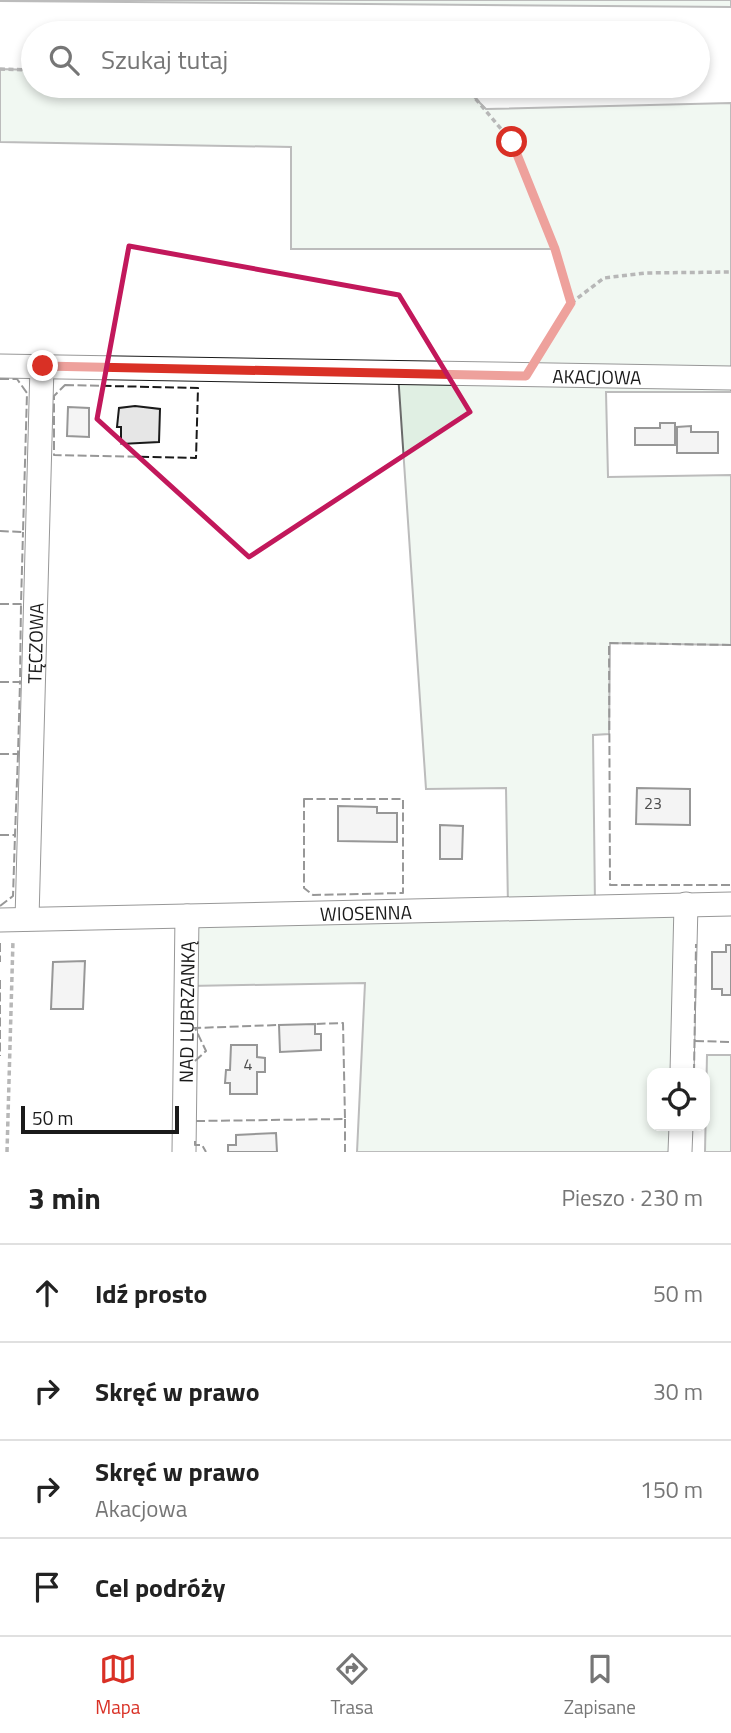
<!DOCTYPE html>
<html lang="pl">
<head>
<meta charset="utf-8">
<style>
  :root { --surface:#fff; --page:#f6f6f6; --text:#222; --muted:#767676; --line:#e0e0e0; --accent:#d93025 }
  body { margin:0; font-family:"Titillium Web",sans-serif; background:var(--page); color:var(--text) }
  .controls { position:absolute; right:21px; bottom:21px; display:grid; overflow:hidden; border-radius:14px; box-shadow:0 4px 10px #0003 }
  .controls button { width:63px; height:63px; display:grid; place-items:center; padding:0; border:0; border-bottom:2px solid var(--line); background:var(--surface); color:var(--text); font:35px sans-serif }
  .scale { position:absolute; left:21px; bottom:18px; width:158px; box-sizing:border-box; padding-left:7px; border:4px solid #1a1a1a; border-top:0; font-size:19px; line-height:24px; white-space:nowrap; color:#1a1a1a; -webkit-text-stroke:5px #fff; paint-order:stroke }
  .stop { position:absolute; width:21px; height:21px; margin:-16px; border:5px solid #d93025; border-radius:50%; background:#fff }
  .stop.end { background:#d93025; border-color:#fff; box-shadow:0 2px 7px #0008 }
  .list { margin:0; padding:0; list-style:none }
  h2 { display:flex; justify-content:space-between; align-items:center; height:91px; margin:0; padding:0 28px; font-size:30px }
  h2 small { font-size:23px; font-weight:400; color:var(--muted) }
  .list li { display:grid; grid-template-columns:46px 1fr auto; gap:21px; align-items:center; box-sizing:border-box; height:98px; padding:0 28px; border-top:2px solid var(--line) }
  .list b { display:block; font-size:26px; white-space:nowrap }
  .list p { margin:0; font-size:23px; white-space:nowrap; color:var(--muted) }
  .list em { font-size:23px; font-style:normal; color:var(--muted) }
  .icon { flex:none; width:38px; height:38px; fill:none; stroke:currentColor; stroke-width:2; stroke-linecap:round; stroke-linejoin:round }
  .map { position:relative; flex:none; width:731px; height:1152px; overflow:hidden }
  .search { position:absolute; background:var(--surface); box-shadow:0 4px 10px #0003; left:21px; right:21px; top:21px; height:77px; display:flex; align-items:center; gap:18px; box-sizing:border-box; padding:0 24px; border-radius:38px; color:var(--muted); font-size:26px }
  .sheet { height:483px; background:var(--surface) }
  nav { display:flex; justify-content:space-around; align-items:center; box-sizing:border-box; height:98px; border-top:2px solid var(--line); background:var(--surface); font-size:19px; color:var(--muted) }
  nav a { display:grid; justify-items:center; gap:4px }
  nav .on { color:var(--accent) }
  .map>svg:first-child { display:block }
</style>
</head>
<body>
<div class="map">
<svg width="731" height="1152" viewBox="0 0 731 1152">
  <rect width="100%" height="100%" fill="#fff"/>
  <g fill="#e0efe3" stroke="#6a6a6a" stroke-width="2">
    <polygon points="0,0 731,0 731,7 0,1"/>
    <polygon points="0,69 33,70 33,86 463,86 486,109 731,103 731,372 529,370 571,303 554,249 291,249 291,147 0,142"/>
    <polygon points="398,373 731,378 731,392 606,392 608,477 731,475 731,645 610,643 609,734 593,735 595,905 508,907 506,788 426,789"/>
    <polygon points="683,911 677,1073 652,1073 652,1126 675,1126 674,1152 357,1152 365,983 189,986 187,916"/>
    <polygon points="707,1055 731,1055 731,1152 705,1152"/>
  </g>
  <g fill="#e6e6e6" stroke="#1a1a1a" stroke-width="2">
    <polygon points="135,406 160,409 159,442 121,444 121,427 117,427 119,408"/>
    <polygon points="68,407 89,408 89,437 67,436"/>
    <polygon points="660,423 675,423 675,445 635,445 635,428 660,428"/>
    <polygon points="691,426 691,432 718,432 718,453 677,453 677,427"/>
    <polygon points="637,788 690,789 690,825 636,824"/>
    <polygon points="338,806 377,807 377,813 397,813 397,842 338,841"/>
    <polygon points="440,825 463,826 462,859 440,859"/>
    <polygon points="726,945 731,945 731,995 722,995 722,989 712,989 712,952 726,952"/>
    <polygon points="85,961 83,1009 51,1009 53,962"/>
    <polygon points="315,1024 315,1034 321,1034 321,1050 280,1052 279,1025"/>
    <polygon points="231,1045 257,1045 257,1057 265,1058 265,1072 257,1072 257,1094 230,1094 230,1083 225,1083 226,1070 230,1070"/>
    <polygon points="276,1133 277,1152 228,1152 228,1145 236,1145 236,1135"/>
  </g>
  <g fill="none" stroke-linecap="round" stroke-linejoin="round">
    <g stroke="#1a1a1a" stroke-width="25">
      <g id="minor">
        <path id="s1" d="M0,366l731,12"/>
        <path id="s2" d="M27,919l15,-553"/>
        <path id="s3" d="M0,920l731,-16"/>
        <polyline points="682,1073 686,904"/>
        <path id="s4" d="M184,1152l3,-236"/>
        <polyline points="680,1152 681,1126"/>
      </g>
    </g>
    <g stroke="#5f5f5f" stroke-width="3.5" stroke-dasharray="5 3.5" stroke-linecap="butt">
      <polyline points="0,69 33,70"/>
      <polyline points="386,86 469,91 512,142 555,249 571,303 540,353"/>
      <polyline points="571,303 604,278 645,273 731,272"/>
      <polyline points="7,1152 13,940"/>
    </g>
    <use href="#minor" stroke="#fff" stroke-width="23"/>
    <g stroke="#1a1a1a" stroke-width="2" stroke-dasharray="9 3.5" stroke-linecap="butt">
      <polyline points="0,379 17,379 27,393 23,532 0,531"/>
      <polygon points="65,385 198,388 196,458 54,455 54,396"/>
      <polyline points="0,604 21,604 23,532"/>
      <polyline points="731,645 609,643 610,885 731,885"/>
      <polyline points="0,682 20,682 21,604"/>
      <polyline points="0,754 18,754 20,682"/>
      <polygon points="304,799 403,799 403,893 313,895 304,888"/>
      <polyline points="0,835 15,835 18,754"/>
      <polyline points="0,906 13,896 15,835"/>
      <polyline points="0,943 0,962"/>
      <polyline points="0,980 0,1056"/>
      <polyline points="695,1041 731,1042"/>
      <polyline points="195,1061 206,1051 195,1028 279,1025"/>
      <polyline points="694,1073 696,944"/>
      <polyline points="345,1119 345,1152"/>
      <polyline points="196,1121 345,1119 343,1023 315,1024"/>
      <polyline points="195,1141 195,1145 202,1145 206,1152"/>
    </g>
  </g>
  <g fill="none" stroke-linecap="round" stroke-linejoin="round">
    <polyline stroke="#d93025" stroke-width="9" points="43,366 526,376 571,303 555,249 512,142"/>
  </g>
  <path d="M0 0H731V1152H0ZM129,246l270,49 71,117 -221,145 -152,-138z" fill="#fff" fill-opacity=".55" fill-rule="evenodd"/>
  <path fill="none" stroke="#c2185b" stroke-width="5" stroke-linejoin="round" d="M129,246l270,49 71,117 -221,145 -152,-138z"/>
  <g text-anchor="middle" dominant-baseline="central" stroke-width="5" stroke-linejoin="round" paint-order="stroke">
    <g font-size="16" fill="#4d4d4d">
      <text x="653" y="803">23</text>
      <text x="248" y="1064">4</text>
    </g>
    <g font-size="19" fill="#1a1a1a" stroke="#fff">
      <text stroke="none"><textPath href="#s1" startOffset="597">AKACJOWA</textPath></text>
      <text stroke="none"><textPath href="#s2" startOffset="276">TĘCZOWA</textPath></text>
      <text stroke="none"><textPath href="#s3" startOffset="366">WIOSENNA</textPath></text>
      <text stroke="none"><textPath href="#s4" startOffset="140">NAD LUBRZANKĄ</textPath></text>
    </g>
  </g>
</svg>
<div class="controls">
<button><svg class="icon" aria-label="locate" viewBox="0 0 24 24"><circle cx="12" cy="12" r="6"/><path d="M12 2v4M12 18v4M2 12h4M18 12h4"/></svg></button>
</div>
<div class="scale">50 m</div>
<div class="stop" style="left:512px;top:142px"></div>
<div class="stop end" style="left:43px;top:366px"></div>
<div class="search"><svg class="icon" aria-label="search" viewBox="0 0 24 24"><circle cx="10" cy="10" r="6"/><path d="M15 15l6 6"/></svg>Szukaj tutaj</div>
</div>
<section class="sheet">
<h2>3 min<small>Pieszo · 230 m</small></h2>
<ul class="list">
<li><svg class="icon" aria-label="ahead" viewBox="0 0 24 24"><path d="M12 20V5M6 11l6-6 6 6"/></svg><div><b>Idź prosto</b></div><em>50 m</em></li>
<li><svg class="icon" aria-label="right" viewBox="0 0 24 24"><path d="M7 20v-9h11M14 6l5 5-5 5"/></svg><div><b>Skręć w prawo</b></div><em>30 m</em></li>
<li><svg class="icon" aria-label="right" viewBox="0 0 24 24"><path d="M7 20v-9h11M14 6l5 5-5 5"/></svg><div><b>Skręć w prawo</b><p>Akacjowa</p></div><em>150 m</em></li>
<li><svg class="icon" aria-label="arrive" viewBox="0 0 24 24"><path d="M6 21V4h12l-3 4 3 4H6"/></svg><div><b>Cel podróży</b></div></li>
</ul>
</section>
<nav>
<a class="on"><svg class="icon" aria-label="map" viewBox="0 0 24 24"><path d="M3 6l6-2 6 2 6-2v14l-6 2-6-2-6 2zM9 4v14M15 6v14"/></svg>Mapa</a>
<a><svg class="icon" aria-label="directions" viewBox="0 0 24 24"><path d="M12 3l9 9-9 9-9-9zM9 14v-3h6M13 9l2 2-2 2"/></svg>Trasa</a>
<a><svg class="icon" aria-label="saved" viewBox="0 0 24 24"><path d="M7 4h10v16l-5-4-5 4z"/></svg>Zapisane</a>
</nav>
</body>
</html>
